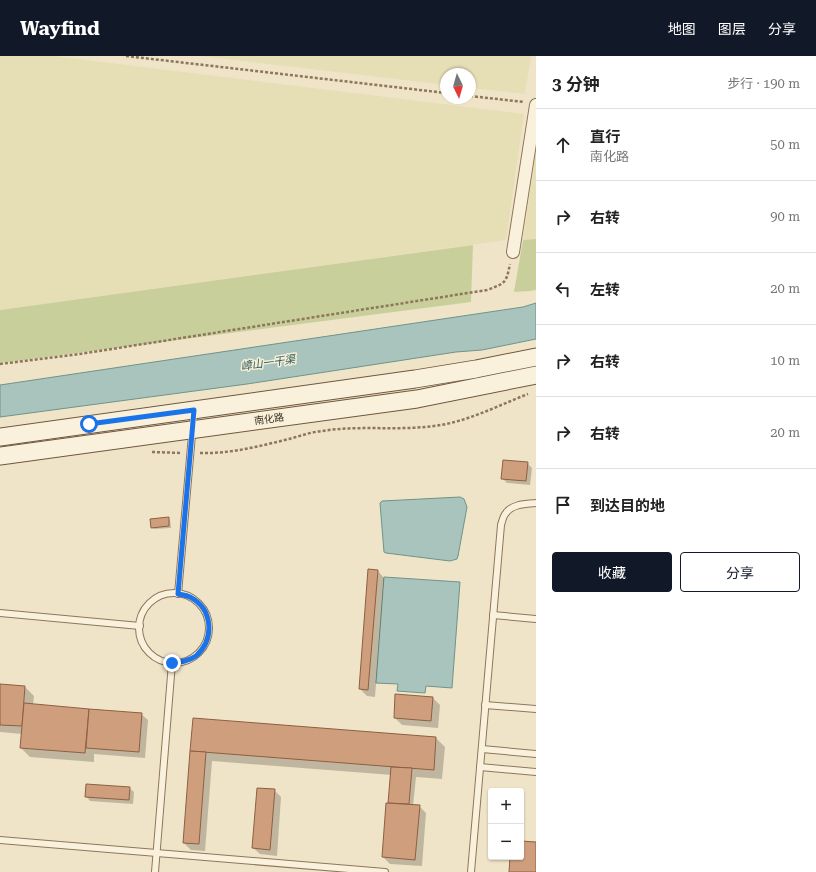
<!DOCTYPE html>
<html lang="zh">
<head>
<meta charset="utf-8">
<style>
  :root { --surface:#fff; --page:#f2f2f2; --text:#222; --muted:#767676; --line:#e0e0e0; --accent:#111827 }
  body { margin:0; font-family:"Roboto Serif","Noto Sans SC",serif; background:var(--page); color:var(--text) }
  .controls { position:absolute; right:12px; bottom:12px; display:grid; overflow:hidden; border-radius:4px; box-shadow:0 1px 3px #0004 }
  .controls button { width:36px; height:36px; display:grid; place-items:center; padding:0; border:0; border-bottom:1px solid var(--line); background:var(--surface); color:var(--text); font:20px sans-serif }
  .compass { position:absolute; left:440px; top:12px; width:36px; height:36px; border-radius:50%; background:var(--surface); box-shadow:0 1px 3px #0004; rotate:175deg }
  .stop { position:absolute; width:12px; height:12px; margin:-9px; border:3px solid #1a73e8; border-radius:50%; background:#fff }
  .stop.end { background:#1a73e8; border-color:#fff; box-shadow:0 1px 4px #0008 }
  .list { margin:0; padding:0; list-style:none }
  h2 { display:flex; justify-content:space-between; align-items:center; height:52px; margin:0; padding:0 16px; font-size:17px }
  h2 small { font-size:13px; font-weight:400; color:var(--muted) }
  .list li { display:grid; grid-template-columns:26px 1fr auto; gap:12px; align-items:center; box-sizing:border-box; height:72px; padding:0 16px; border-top:1px solid var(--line) }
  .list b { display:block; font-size:15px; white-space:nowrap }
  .list p { margin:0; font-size:13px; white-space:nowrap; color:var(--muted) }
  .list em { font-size:13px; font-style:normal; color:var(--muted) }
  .actions { display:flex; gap:8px; padding:12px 16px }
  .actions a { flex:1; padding:9px 0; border:1px solid var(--accent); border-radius:4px; text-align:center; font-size:14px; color:var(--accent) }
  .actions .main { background:var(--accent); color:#fff }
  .icon { flex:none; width:22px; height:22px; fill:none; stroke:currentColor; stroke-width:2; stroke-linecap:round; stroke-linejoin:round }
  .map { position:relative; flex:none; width:536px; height:816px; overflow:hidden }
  header { display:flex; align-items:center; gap:24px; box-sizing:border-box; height:56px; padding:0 20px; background:var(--accent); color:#fff }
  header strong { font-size:19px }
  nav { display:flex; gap:22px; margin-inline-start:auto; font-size:14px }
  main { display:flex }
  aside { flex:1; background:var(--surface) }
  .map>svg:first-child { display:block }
</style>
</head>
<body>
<header>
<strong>Wayfind</strong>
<nav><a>地图</a><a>图层</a><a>分享</a></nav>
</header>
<main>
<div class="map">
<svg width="536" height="816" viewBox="0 0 536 816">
  <rect width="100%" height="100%" fill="#f0e4c8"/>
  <g fill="#e6deb5">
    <polygon points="0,0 54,0 524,58 506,184 0,254"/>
    <polygon points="200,0 531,0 525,38 470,32 470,18 446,18 446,29"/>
    <polygon points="536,94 536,183 523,184"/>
  </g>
  <g fill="#c9cf9b">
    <polygon points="536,183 536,234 530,235 514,236 523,184"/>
    <polygon points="473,189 471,246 0,307 0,254"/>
  </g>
  <g fill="#a9c4bc" stroke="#6f938a">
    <polygon points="536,247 536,283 482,294 456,296 247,328 0,361 0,329 523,251"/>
    <polygon points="460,441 464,443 467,451 458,500 457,503 450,505 386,497 384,496 380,447 382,445"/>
    <polygon points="384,521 460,526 452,632 426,630 425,637 397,635 398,628 376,627"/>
  </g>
  <g fill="#0003">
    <polygon points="527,407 532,412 530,429 507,427 502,422"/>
    <polygon points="168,462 170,464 171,472 154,473 152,471"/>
    <polygon points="378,515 384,522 375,641 367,640 360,633"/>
    <polygon points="0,629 25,631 34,640 33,649 141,658 148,664 145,702 94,698 94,706 30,701 21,692 22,678 0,676"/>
    <polygon points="433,642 440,649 438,672 402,669 395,662"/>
    <polygon points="194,663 436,682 445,691 442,723 416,721 413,750 419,750 426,757 422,810 390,808 383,801 392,719 212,705 205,795 191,794 184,787"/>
    <polygon points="129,732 134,736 133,748 90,745 86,740"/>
    <polygon points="274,734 281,741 277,800 260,798 253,792"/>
  </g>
  <g fill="#cf9f7d" stroke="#8d5f41">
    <polygon points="503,404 528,406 526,425 501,423"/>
    <polygon points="169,461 169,470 151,472 150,463"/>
    <polygon points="368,513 378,514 368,634 359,633"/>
    <polygon points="0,628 25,630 22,670 0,669"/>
    <polygon points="395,638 433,641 431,665 394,662"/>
    <polygon points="24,647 89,653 85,697 20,692"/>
    <polygon points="89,653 142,657 139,696 86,692"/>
    <polygon points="193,662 436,681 434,714 190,695"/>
    <polygon points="190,695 206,696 199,788 183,787"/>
    <polygon points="391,711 412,712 409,748 388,747"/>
    <polygon points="86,728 130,731 129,744 85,741"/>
    <polygon points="257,732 275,733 270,794 252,792"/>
    <polygon points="386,747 420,749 415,804 382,801"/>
    <polygon points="521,785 536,786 536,816 509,816 510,801 521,801"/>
  </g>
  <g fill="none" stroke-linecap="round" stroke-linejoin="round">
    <g stroke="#8d765c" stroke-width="8">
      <g id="service">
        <circle cx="174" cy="572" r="35"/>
        <polyline points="178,538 194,356"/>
        <polyline points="0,557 140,570"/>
        <polyline points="493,559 536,563"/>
        <polyline points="485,649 536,653"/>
        <polyline points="482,693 536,698"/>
        <polyline points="480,711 536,716"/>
        <polyline points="0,784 385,816"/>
        <polyline points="155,816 172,607"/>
        <path d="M471,816l30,-347c1,-3 2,-9 5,-12 6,-9 20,-9 30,-10"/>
      </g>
    </g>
    <g stroke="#8d765c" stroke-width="14">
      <polyline id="minor" points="513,196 536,49"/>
    </g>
    <g stroke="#6f573f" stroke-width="19">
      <g id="secondary">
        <polyline points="0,381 415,323 476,313 536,301"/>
        <polyline points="0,400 417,343 536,319"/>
      </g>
    </g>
    <g stroke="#8d765c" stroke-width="2.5" stroke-dasharray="3 2" stroke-linecap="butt">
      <polyline points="126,0 446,37"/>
      <polyline points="470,40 524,46"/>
      <path d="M0,308l80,-10 407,-64c19,-7 19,-7 23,-26"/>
      <polyline points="152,396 181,397"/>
      <path d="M200,397c30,1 60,-7 89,-14 11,-3 22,-7 33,-8 37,-6 74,0 112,-5 33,-4 63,-20 94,-32"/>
    </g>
    <use href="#service" stroke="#faf1dc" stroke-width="6"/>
    <use href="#minor" stroke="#faf1dc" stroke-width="12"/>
    <use href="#secondary" stroke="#faf1dc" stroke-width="17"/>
  </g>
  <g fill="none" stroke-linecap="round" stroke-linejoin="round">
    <path stroke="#1a73e8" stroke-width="5" d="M89,368l105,-14 -16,184c4,1 8,1 12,3 23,12 25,42 6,59 -7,5 -15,6 -24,7"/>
  </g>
  <g text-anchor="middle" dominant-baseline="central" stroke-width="3" stroke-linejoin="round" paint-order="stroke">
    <g font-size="10" fill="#3d2e20" stroke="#f7eed8">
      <text transform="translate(269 363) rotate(-8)">南化路</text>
    </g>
    <g font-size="11" font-style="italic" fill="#2f5d5a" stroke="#f7eed8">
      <text transform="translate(268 307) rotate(-8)">嶂山一干渠</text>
    </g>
  </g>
</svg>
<div class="controls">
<button>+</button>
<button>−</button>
</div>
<svg class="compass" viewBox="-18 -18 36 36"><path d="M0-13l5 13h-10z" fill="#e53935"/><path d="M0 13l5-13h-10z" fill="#767676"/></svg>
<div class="stop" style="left:89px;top:368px"></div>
<div class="stop end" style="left:172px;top:607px"></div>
</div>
<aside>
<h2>3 分钟<small>步行 · 190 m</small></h2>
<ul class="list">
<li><svg class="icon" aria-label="ahead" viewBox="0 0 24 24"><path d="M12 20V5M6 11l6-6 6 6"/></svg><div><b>直行</b><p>南化路</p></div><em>50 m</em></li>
<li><svg class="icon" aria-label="right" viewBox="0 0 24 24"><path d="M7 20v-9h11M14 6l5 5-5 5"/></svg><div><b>右转</b></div><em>90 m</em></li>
<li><svg class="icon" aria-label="left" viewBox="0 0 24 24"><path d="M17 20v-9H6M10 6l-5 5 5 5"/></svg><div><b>左转</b></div><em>20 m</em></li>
<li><svg class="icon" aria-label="right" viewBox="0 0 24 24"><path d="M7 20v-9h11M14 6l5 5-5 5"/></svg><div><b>右转</b></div><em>10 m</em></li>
<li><svg class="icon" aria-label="right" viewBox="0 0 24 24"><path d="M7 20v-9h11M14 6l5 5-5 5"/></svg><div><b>右转</b></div><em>20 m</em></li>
<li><svg class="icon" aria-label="arrive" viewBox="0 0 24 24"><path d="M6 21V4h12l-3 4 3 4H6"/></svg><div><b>到达目的地</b></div></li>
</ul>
<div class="actions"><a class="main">收藏</a><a>分享</a></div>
</aside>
</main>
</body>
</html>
